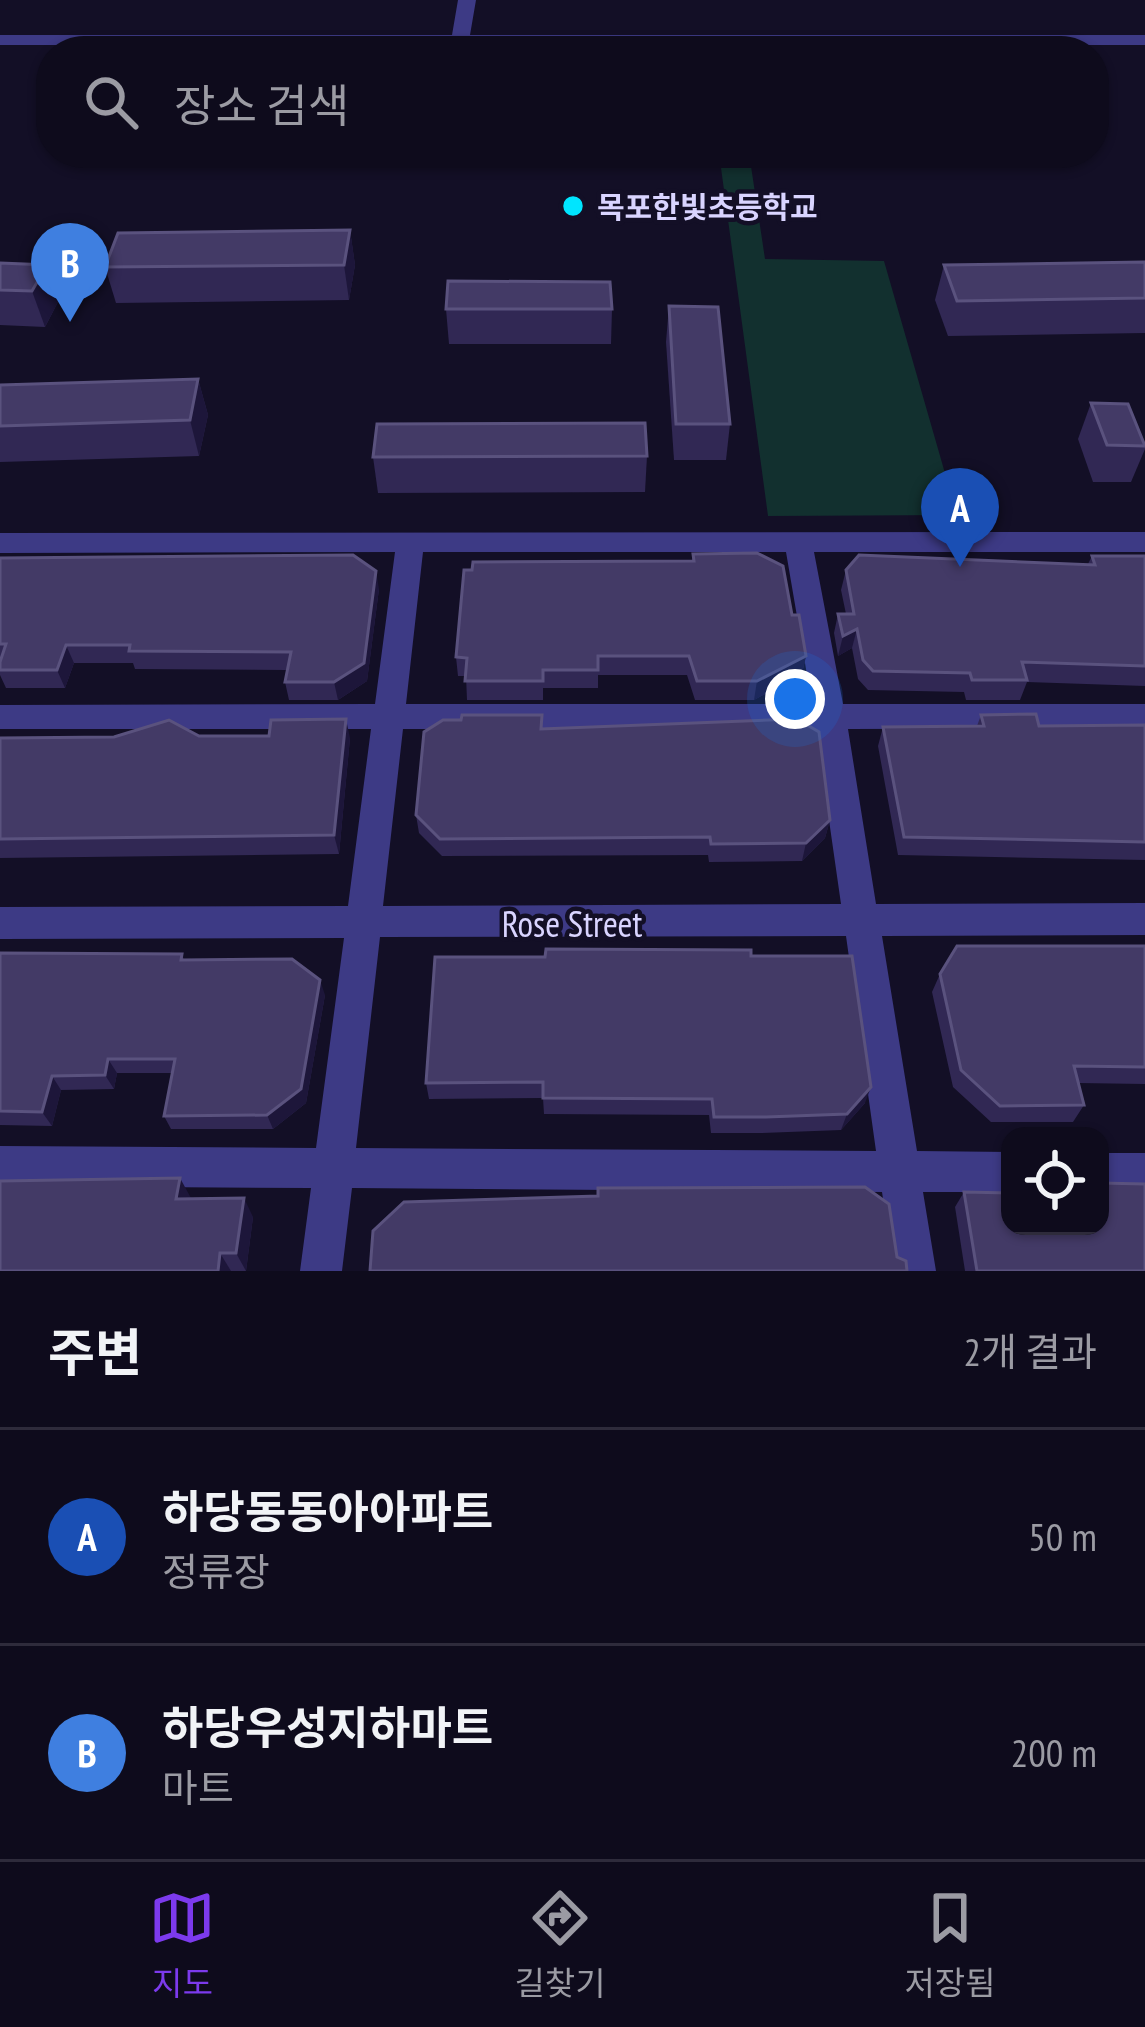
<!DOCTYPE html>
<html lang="ko">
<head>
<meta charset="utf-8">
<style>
  :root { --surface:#0e0b1c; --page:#1c1929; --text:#f1f3f6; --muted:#9b9ba3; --line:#2e2b3b; --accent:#7c3aed }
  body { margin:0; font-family:"PT Sans Narrow","Noto Sans KR",sans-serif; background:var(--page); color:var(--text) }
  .controls { position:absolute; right:36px; bottom:36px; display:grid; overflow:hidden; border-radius:24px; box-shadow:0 3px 9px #0004 }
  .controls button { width:108px; height:108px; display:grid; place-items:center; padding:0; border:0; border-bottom:3px solid var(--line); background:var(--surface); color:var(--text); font:60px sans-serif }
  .you { position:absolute; left:795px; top:699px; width:42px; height:42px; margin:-30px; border:9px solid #fff; border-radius:50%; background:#1a73e8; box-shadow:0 0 0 18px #1a73e833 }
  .badge { display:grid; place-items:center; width:78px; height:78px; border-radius:50%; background:var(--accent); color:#fff; font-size:39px; font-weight:700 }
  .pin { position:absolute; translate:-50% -99px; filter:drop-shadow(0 3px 6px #0008) }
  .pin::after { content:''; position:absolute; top:63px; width:42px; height:36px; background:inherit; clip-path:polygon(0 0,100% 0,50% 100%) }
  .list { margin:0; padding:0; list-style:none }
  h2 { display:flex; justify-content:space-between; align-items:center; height:156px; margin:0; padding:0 48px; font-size:51px }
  h2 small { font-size:39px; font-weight:400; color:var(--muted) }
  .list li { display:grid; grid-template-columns:78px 1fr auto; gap:36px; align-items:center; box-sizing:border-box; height:216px; padding:0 48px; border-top:3px solid var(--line) }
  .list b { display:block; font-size:45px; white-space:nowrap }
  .list p { margin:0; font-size:39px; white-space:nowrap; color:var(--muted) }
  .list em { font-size:39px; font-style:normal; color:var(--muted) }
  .icon { flex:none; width:66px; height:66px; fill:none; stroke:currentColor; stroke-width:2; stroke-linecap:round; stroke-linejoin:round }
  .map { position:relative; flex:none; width:1145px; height:1271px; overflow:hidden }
  .search { position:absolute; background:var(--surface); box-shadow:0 3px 9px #0004; left:36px; right:36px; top:36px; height:132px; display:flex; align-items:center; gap:30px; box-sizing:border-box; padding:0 42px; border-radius:48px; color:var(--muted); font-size:45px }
  .sheet { height:588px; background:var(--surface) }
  nav { display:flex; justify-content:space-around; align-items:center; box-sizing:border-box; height:168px; border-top:3px solid var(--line); background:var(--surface); font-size:33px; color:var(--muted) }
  nav a { display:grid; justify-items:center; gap:6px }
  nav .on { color:var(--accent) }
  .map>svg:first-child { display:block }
</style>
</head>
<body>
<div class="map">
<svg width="1145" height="1271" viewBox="0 0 1145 1271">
  <rect width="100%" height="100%" fill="#130f26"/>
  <polygon fill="#12302f" points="719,153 749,153 765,259 884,261 957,515 768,516"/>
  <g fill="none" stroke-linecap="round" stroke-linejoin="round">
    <g fill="#3d3a85" fill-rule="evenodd">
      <polygon points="458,0 476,0 470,35 1145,35 1145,45 0,45 0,35 452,35"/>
      <path d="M1145,532v20h-331l29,152h302v24l-297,1 28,175 269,-1v32l-263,1 35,215 93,1v40h-87l13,79h-42l-12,-79 -530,-4 -10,83h-42l11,-83 -311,-2v-40l316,2 28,-210 -344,1v-32l348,-1 23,-177h-371v-24l375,-1 20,-152 -395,1v-20zM423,552h363l26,152h-406zM403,729h413l25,175 -458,2zM846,936l30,215 -520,-3 24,-211z"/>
      <rect x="1100" y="1153" width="45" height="40"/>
    </g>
  </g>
  <g fill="#312854">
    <polygon points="350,230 355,265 349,300 116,303 105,267"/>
    <polygon points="1145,262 1145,333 948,336 935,300 944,265"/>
    <polygon points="0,263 59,300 45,327 0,325"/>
    <polygon points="669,306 730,424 726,460 674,460 666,342"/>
    <polygon points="446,309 612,309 611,344 449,344"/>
    <polygon points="198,379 208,415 199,456 0,462 0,385"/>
    <polygon points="1091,403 1145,443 1145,449 1131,482 1093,482 1078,439"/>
    <polygon points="647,456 645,492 378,493 373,457"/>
    <polygon points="693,554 792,615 806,656 802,674 754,700 695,700 687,675 598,675 598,688 543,688 543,700 467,700 466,676 458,676 456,657 692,561"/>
    <polygon points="1092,556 1145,556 1145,686 1027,682 1020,700 966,700 964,692 868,690 858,679 852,648 838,656 834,633 838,614 846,614 841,590 846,570 1088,564"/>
    <polygon points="0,558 379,589 367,681 338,700 289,700 285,682 287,670 135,669 133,663 74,663 65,688 6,688 0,675"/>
    <polygon points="981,715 1039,726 1145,725 1145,860 898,855 878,746 883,727 977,726"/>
    <polygon points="542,729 830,820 825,838 802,861 709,862 708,855 442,856 419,833 416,815"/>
    <polygon points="199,736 350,738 339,854 0,858 0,738"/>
    <polygon points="1145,946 1145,1084 1078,1083 1084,1105 1073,1122 991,1122 953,1087 932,992 940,974"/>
    <polygon points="0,953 182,954 184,960 325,995 306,1103 273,1129 171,1129 164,1116 172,1073 117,1073 114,1089 61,1090 52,1126 0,1125"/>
    <polygon points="751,956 865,1103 841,1130 762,1133 711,1133 709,1115 544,1114 543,1098 429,1099 426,1083"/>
    <polygon points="964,1192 1145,1271 965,1271 955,1207"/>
    <polygon points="191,1199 253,1217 246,1271 0,1271"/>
  </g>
  <g fill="#1d163a">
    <polygon points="350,230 355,265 349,300 344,265"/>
    <polygon points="47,265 59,300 45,327 32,291"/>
    <polygon points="198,379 208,415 199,456 190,420"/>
    <polygon points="376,571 379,589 367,681 338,700 334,682"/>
    <polygon points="857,629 852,648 838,656 843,636"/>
    <polygon points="66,645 74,663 65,688 57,670"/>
    <polygon points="806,656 802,674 754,700 757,681"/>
    <polygon points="346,719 350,738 339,854 334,835"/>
    <polygon points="830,820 825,838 802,861 806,843"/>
    <polygon points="320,980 325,995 306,1103 273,1129 267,1115"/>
    <polygon points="108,1059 117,1073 114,1089 105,1075"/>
    <polygon points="52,1076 61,1090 52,1126 42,1112"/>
    <polygon points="871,1087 865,1103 841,1130 847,1114"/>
    <polygon points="180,1178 191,1198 176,1199"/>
    <polygon points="244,1198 253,1217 246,1271 236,1253"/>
    <polygon points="220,1253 231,1271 218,1271"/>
  </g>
  <g fill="#433a66" stroke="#5a527e" stroke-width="3">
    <polygon points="350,230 344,265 105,267 118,233"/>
    <polygon points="1145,262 1145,298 957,301 944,265"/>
    <polygon points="0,263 47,265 32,291 0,290"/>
    <polygon points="448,281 610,282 612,309 446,309"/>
    <polygon points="669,306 718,307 730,424 676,424"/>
    <polygon points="198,379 190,420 0,426 0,385"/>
    <polygon points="1091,403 1128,404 1145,446 1107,445"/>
    <polygon points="645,423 647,456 373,457 377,424"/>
    <polygon points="757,553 783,566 792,615 799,615 806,656 757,681 697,681 689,656 598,656 598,670 543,670 543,681 465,681 467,658 456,657 464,570 472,570 473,562 694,561 693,554"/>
    <polygon points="353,555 376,571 364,663 334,682 285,682 291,652 129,651 130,645 66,645 57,670 0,670 0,662 6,644 0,644 0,558"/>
    <polygon points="859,555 1095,565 1092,556 1145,556 1145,666 1022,662 1027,680 972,680 970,673 873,671 863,660 857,629 843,636 838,614 854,614 846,570"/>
    <polygon points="1036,714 1039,726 1145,725 1145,842 904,837 883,727 984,726 981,715"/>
    <polygon points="462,715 542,715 541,729 797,719 819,732 830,820 806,843 711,844 710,837 440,839 416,815 424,732 443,720 461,720"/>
    <polygon points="346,719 334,835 0,839 0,738 114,737 169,720 199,736 269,736 271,720"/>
    <polygon points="957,946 1145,946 1145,1067 1074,1066 1084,1105 1000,1106 961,1070 940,974"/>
    <polygon points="546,949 751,950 751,956 852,956 871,1087 847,1114 766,1117 714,1117 712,1099 543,1098 543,1082 426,1083 435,957 545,957"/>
    <polygon points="0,953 182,954 181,960 292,959 320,980 301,1089 267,1115 164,1116 175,1059 108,1059 105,1075 52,1076 42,1112 0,1111"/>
    <polygon points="180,1178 176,1199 244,1198 236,1253 220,1253 218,1271 0,1271 0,1181"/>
    <polygon points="1100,1183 1145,1184 1145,1271 977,1271 964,1192 1010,1193 1010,1226 1100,1226"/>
    <polygon points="865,1187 889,1204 897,1257 906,1261 907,1271 370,1271 373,1231 404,1202 598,1196 598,1188"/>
  </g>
  <circle fill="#00e5ff" stroke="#130f26" stroke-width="4.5" cx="573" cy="206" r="12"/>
  <g text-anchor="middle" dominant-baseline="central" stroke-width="9" stroke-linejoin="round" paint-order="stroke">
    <g font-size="30" font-weight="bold" fill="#d9d4ff" stroke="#130f26" text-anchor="start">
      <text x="597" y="206">목포한빛초등학교</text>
    </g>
    <g font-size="36" fill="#d9d4ff" stroke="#130f26">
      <text x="572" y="923">Rose Street</text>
    </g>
  </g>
</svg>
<div class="controls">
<button><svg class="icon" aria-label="locate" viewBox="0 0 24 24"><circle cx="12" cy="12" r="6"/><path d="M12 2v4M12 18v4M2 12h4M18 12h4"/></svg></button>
</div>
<div class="you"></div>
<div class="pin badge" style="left:960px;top:567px;background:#1a4fb4">A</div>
<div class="pin badge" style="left:70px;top:322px;background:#3f7fe0">B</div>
<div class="search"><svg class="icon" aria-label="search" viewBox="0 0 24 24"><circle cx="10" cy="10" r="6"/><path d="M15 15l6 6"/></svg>장소 검색</div>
</div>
<section class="sheet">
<h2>주변<small>2개 결과</small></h2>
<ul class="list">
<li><span class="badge" style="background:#1a4fb4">A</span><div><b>하당동동아아파트</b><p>정류장</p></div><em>50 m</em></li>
<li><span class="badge" style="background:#3f7fe0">B</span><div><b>하당우성지하마트</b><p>마트</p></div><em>200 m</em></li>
</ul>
</section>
<nav>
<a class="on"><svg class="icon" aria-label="map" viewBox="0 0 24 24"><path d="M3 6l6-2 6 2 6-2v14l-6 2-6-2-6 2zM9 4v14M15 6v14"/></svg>지도</a>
<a><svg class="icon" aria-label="directions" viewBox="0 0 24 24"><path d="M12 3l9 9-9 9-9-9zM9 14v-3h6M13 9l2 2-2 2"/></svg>길찾기</a>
<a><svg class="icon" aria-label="saved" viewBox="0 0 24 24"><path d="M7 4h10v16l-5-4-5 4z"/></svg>저장됨</a>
</nav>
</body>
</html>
